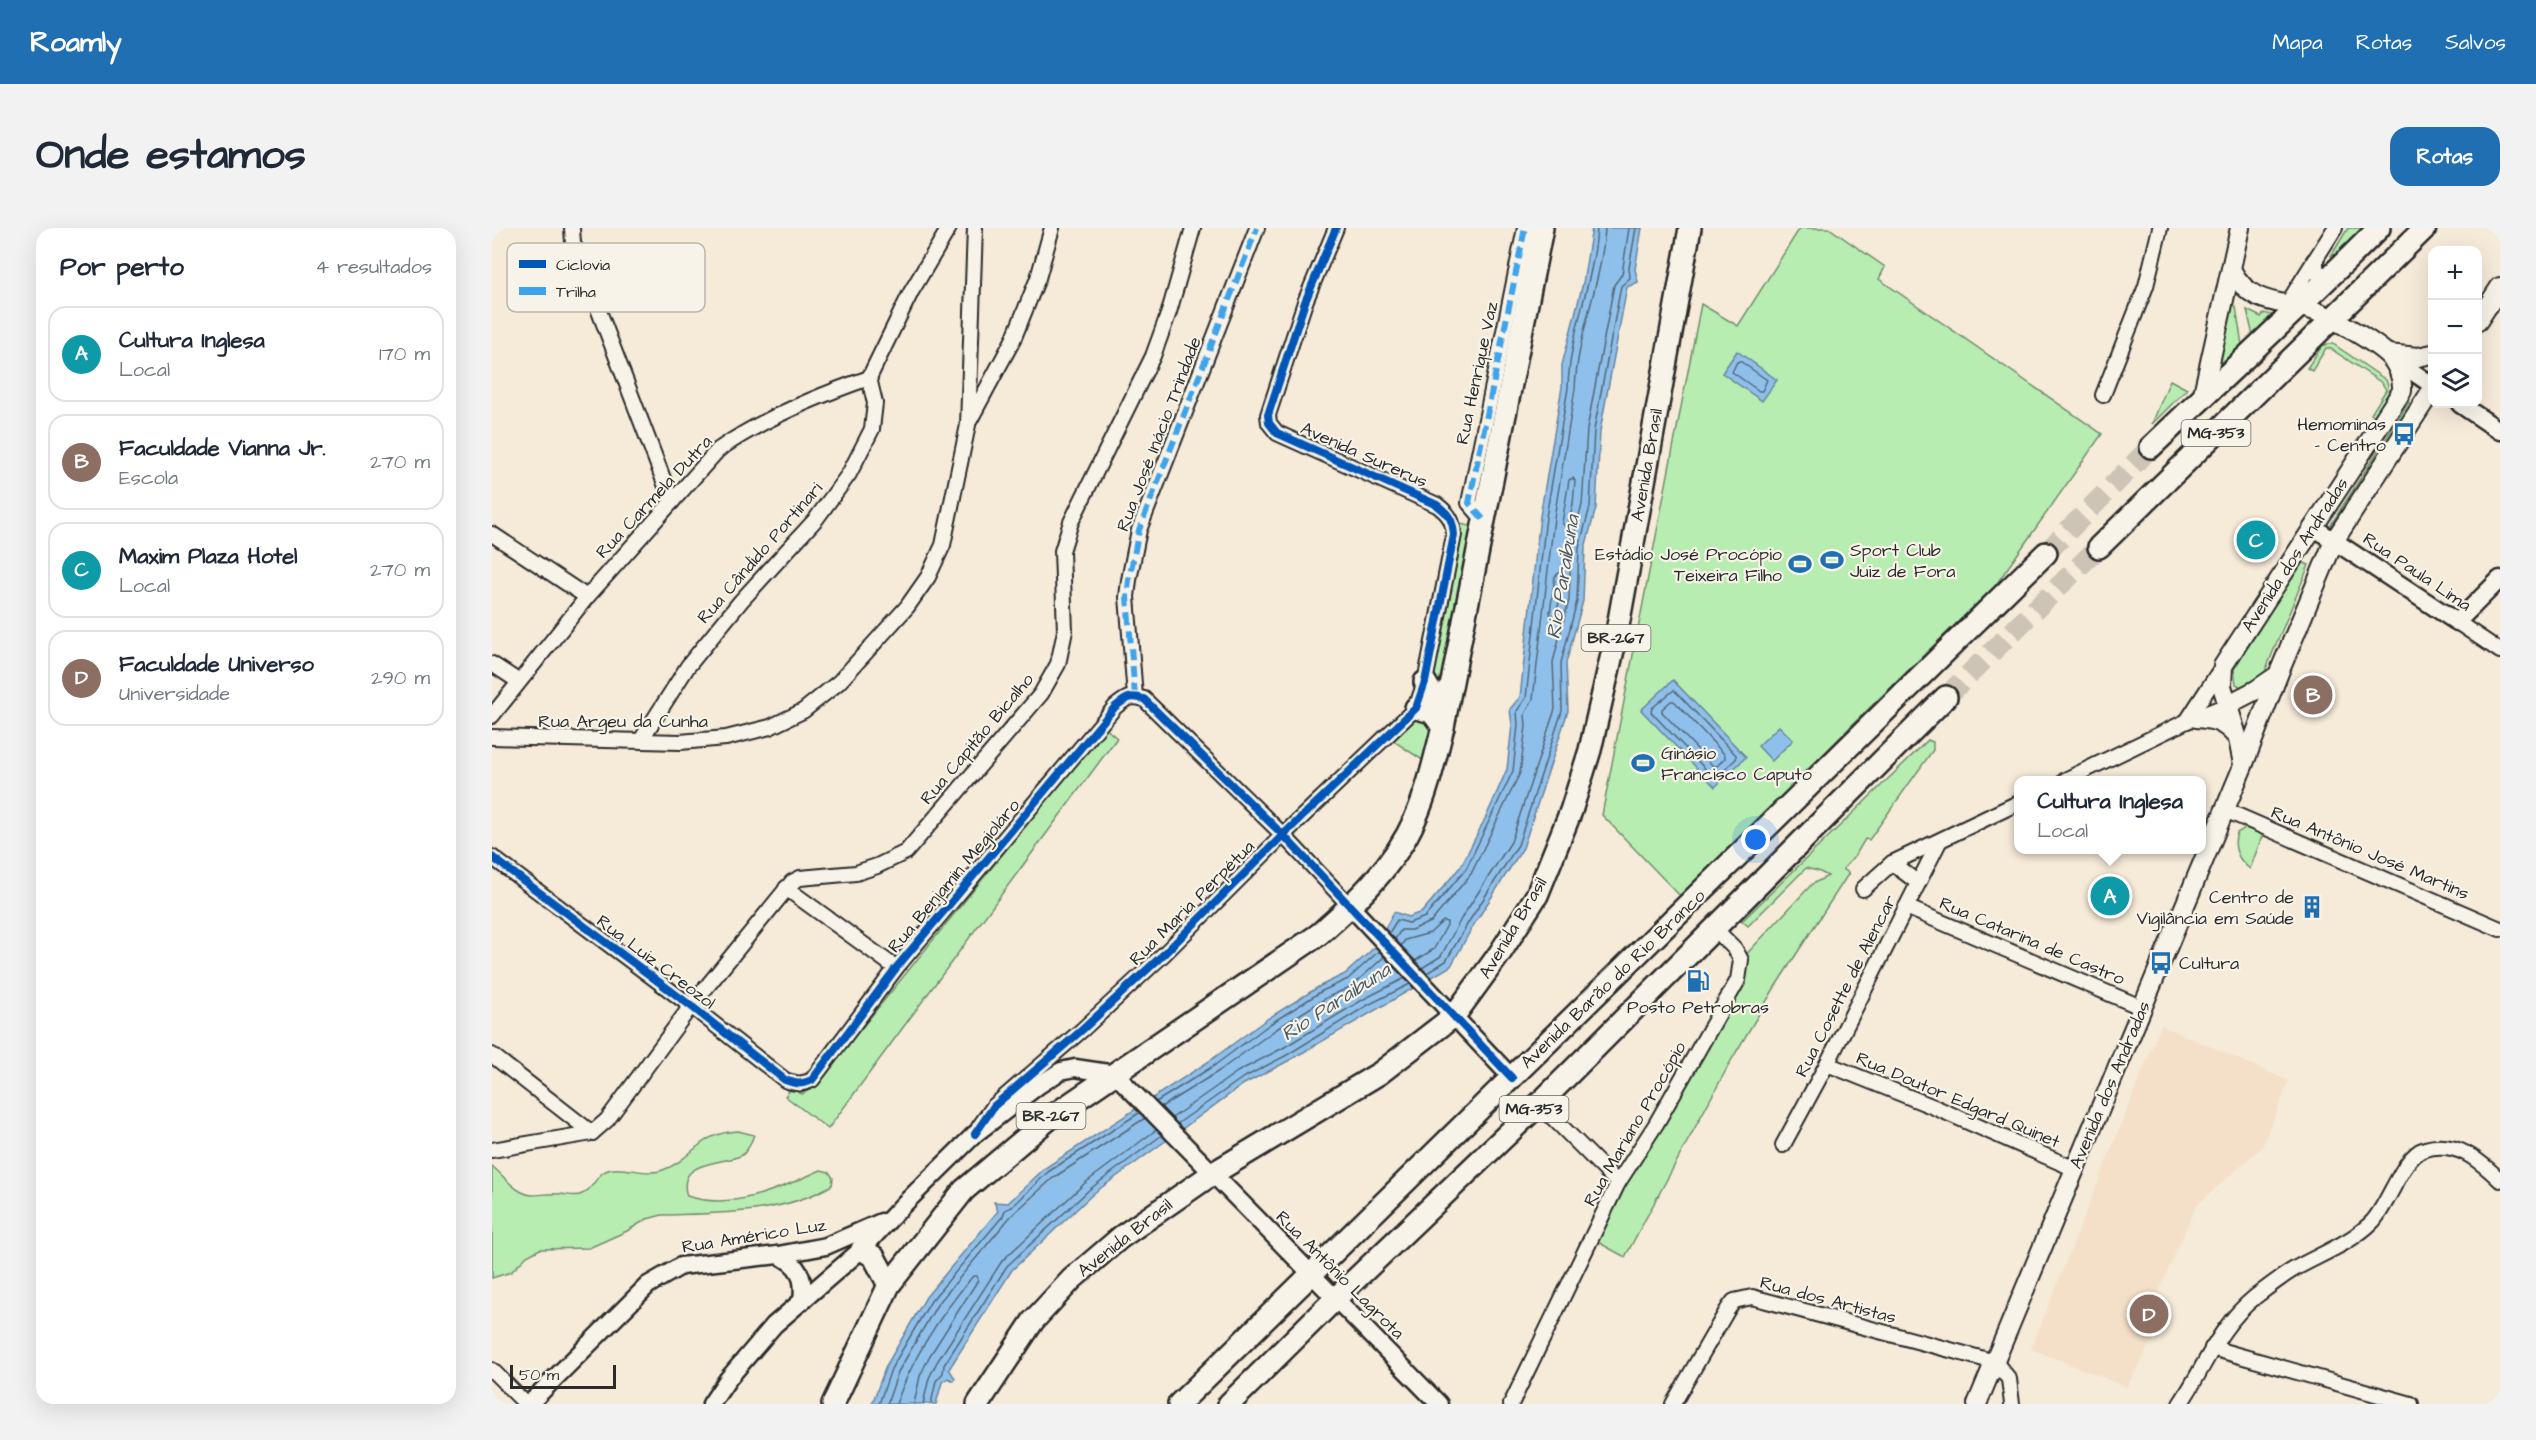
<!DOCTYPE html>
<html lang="pt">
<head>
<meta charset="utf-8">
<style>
  :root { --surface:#fff; --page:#f2f2f3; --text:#1f2937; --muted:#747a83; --line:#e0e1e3; --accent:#1f6fb2 }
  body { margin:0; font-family:"Architects Daughter",sans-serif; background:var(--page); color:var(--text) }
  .controls { position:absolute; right:18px; top:18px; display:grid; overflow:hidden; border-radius:12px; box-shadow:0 6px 24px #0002 }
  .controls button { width:54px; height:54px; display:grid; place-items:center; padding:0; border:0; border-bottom:2px solid var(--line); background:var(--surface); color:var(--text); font:30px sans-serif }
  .scale { position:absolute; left:18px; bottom:15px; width:106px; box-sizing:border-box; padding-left:6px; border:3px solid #2b2b2b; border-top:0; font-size:16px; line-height:21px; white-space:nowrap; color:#2b2b2b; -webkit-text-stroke:4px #f7f3e8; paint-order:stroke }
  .you { position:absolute; left:1264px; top:612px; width:21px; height:21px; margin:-15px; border:4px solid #fff; border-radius:50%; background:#1a73e8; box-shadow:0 0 0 9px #1a73e833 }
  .badge { display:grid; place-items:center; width:39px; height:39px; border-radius:50%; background:var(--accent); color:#fff; font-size:20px; font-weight:700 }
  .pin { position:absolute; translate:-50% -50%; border:3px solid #fff; box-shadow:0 2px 6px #0006 }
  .popup { position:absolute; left:1522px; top:548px; width:192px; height:78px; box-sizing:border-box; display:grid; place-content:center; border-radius:12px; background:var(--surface); filter:drop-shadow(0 2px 4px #0005); font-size:20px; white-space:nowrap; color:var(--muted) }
  .popup b { font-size:22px; color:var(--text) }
  .popup::after { content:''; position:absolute; left:50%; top:100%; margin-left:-12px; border:12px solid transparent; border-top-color:var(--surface) }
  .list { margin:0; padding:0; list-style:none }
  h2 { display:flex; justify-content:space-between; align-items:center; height:78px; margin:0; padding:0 24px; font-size:26px }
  h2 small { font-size:20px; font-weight:400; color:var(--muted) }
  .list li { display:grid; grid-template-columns:39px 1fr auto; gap:18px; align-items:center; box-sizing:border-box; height:96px; margin:0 12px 12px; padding:0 12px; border:2px solid var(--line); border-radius:18px }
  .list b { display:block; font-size:22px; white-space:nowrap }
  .list p { margin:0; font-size:20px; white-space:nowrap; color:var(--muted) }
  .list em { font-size:20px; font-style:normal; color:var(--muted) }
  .icon { flex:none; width:33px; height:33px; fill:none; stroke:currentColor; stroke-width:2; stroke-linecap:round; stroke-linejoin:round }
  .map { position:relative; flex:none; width:2008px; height:1176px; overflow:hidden; border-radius:18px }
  header { display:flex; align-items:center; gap:36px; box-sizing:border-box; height:84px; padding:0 30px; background:var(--accent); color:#fff }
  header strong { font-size:28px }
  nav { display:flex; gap:33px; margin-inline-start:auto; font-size:21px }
  .intro { display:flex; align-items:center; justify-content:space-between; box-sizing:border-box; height:144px; padding:0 36px }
  h1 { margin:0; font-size:42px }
  .button { padding:15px 27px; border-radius:18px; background:var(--accent); color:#fff; font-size:21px; font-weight:700 }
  main { display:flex; gap:36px; padding:0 36px }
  aside { flex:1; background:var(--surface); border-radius:18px; box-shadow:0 6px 24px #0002 }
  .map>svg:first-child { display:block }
</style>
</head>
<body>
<header>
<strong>Roamly</strong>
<nav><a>Mapa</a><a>Rotas</a><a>Salvos</a></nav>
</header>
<div class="intro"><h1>Onde estamos</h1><a class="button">Rotas</a></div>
<main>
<aside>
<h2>Por perto<small>4 resultados</small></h2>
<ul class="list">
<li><span class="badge" style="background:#0f9aa8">A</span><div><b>Cultura Inglesa</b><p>Local</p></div><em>170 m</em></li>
<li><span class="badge" style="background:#8d6e63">B</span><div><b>Faculdade Vianna Jr.</b><p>Escola</p></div><em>270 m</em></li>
<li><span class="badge" style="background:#0f9aa8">C</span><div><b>Maxim Plaza Hotel</b><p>Local</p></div><em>270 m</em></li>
<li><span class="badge" style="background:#8d6e63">D</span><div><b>Faculdade Universo</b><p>Universidade</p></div><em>290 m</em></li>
</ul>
</aside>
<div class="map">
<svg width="2008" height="1176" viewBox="0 0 2008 1176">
  <rect width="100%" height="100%" fill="#f6ead9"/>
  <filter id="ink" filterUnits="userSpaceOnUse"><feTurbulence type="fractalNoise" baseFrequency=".0167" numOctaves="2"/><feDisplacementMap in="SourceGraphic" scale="12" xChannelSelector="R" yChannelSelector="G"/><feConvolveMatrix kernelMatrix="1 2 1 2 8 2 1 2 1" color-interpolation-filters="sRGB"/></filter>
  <g filter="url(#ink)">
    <polygon fill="#f4e0c8" points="1669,797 1797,853 1770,919 1704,978 1664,1070 1677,1080 1635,1159 1539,1121"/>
    <g fill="#b7edb0" stroke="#718c6e" stroke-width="1.5">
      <polygon points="1308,0 1337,0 1393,39 1387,51 1610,206 1503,358 1362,495 1191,671 1110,587 1209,76 1246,98"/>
      <polygon points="1856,0 1876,0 1844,33 1839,28"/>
      <polygon points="1739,75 1744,79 1750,117 1727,142"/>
      <polygon points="1755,82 1769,89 1772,85 1783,88 1761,108"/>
      <path d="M1835,116h6l53,36c7,15 -2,24 -10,37l-5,-3 15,-24 -4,-7 -51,-34 -5,-1 -14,23 -5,-3 15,-22z"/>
      <polygon points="1678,152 1695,161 1660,196"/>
      <polygon points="1917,174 1919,176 1841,299 1838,298"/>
      <polygon points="961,294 989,301 953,465 933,454"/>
      <polygon points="1810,334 1817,337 1769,453 1751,460 1744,456 1742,441"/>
      <polygon points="924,480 940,484 941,539 894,508"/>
      <polygon points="613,500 625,510 336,901 293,868 299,861 310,866 321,860"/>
      <polygon points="1436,512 1441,514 1441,522 1377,612 1373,611 1363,628 1351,641 1357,645 1283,759 1240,831 1133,1029 1100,1011 1164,896 1249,732 1320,656 1336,648 1326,643 1314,640 1256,698 1250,693"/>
      <path d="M1753,600l18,6 -13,35c-12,-9 -18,-22 -13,-36z"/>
      <path d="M246,903l16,4c-3,6 -5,16 -12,20 -18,10 -67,4 -55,41 46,15 92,-7 134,-26l8,2 4,6 -1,7c-50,30 -113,28 -170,30l-15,4 -20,12 -38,17 -49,1 -13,7 -16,16 -19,6v-112c12,10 24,28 40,29 9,0 18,-2 28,-1 7,0 15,4 22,0 14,-6 13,-23 31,-25 15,-2 36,7 50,1 32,-12 34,-37 75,-39z"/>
    </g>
    <g fill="#8fc0eb" stroke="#67849e" stroke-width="1.5">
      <polygon points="1100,0 1150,0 1143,41 1146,54 1135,59 1108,203 1104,280 1093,320 1091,373 1074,435 1076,483 1031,620 981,698 959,738 798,832 752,856 602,965 520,1042 457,1141 463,1150 462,1153 456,1150 450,1154 444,1176 380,1176 394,1138 434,1069 506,983 502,974 516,975 553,940 719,832 775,791 828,758 853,746 882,720 902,684 916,689 930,684 969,638 995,587 1015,541 1020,497 1018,481 1028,469 1048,288 1070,159 1070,137 1091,55"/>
      <polygon points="1245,123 1285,152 1270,173 1230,145"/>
      <polygon points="1181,452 1254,529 1223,559 1149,482"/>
      <polygon points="1287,498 1301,512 1280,533 1266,518"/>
    </g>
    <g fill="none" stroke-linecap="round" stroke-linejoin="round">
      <g stroke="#536778" stroke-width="1.5">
        <polygon points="1248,133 1275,152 1270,163 1267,163 1240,144 1245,134"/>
        <polygon points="1081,250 1083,253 1081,276 1076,297 1073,298 1070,295 1077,252"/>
        <polygon points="1067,345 1069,348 1068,370 1064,387 1061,389 1058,385 1063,348"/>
        <polygon points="1182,462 1244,527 1244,531 1224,549 1221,549 1159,484 1160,480"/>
        <polygon points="1179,473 1182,473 1233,527 1233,530 1225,538 1221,538 1170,484 1170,481"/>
        <path d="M897,705l8,-13 12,3 16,-6 41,-48 47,-98 5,-46 -1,-14 9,-13 20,-181 22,-129c1,-54 26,-106 29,-160"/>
        <path d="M903,711l6,-9h10l20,-8 40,-48 49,-101 6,-47 -1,-12 8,-15 21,-181 21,-129c2,-55 27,-106 30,-161"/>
        <polyline points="909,718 913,712 938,705 951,693 955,694 955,697 942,721 923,733"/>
        <polyline points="930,740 949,728 969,691 1019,614 1063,481 1061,434 1077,372 1079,319 1090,277 1095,201 1122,57 1130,46 1137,0"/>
        <polyline points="935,745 954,733 976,695 1026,617 1070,483 1069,435 1085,373 1087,320 1098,279 1102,202 1129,58 1138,50 1137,40 1144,0"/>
        <polyline points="664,874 723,837 778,796 830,763 856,751 887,723"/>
        <polyline points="669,879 727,843 783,802 834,770 860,758 892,729"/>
        <polyline points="680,890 745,844 791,820 872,771 913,750"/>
        <polyline points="685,896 749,851 795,827 876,777 918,756"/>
        <polyline points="387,1176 399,1141 439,1073 511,988 513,982 520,979 556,944 647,885"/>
        <polyline points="395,1176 406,1144 445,1077 519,988 561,950 653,890"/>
        <path d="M404,1176c17,-48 44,-89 77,-128h4l1,4 -49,77 -9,19 -6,28"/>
        <polyline points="431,1176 437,1150 445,1134 510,1033 593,955 664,902"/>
        <polyline points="439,1176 444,1153 451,1145 452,1137 515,1038 598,961 670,907"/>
      </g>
      <g stroke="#cdc4b6" stroke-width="21" stroke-dasharray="21 10" stroke-linecap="butt">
        <polyline points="1554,325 1659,219"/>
        <polyline points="1454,469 1607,319"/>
      </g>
      <g stroke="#2b2b2b" stroke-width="18">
        <g id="minor">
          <polyline points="80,0 81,15 180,274"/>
          <polyline points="1794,78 1843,0"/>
          <polyline points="1611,167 1654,58 1668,0"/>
          <polyline points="478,192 521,112 546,50 560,0"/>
          <polyline points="991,291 977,275 1033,0"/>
          <polyline points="0,306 95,369"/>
          <polyline points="1965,394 2008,423"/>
          <polyline points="0,436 26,453"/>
          <polyline points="643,468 635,369 637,352 647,302 765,0"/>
          <path d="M0,488l95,-119 131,-147c44,-31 99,-54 151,-72l42,-86 38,-64"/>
          <polyline points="1695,493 1730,439"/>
          <polyline points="0,509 188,514 234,510 278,499 311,483 347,454 415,379 436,349 451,317 476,197 483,0"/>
          <polyline points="149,512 196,438 249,373 324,291 357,246 380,201 383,175 377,150"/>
          <polyline points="1573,552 1695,493 1735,477"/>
          <polyline points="1733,582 2008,701"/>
          <path d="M0,629l199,149 94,74c11,4 16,5 27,0l84,-112 219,-261c11,-9 15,-12 29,-8l139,136 68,72"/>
          <polyline points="1400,635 1425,654"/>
          <polyline points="294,660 404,740"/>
          <polyline points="1371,661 1400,635 1526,575"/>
          <polyline points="1414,679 1651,780"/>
          <polyline points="0,827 100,905"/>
          <polyline points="1335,836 1442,879 1583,941"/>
          <polyline points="1047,876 1126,955"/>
          <path d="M487,899l15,-21 88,-76 83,-77 118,-118 133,-127 9,-26 29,-147c-1,-15 -5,-21 -17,-30l-160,-72 -8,-10 -1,-8 37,-113 31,-74"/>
          <polyline points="100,905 115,892 199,778 300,654 308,650 364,645 385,638 414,624 549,466 566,436 573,403 570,323 579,294 661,128 677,84 701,0"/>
          <polyline points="1291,917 1335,836 1447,614"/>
          <polyline points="0,922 100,905"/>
          <polyline points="1720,1120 1919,1176"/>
          <polyline points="0,1142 34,1176"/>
          <polyline points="1019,1176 1126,955 1164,896 1246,752 1249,732 1243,721 1223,701"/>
          <polyline points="1181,1176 1236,1081 1242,1073 1260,1069 1503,1134 1517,1151 1520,1176"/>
          <path d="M1688,1176c26,-38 37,-76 75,-107 13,-10 27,-21 41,-29 25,-14 57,-26 77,-47 17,-19 30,-66 52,-72 31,-9 54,11 75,31"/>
        </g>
      </g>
      <g stroke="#2b2b2b" stroke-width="21">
        <g id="tertiary">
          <polyline points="1823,33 1823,41 1829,48 1841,47"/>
          <polyline points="1896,127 1940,157"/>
          <polyline points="1968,176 2008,203"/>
          <polyline points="1821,299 1965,394 2008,351"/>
          <polyline points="859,679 1020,850"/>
          <path d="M286,1027c22,10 27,23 24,47"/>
          <polyline points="37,1176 156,1057 189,1038 286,1027 334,1018 389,994"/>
          <polyline points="219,1176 236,1151 282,1097 370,1021 410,978 483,906 547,857 569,843 583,840 623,846 947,1176"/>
        </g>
      </g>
      <g stroke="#2b2b2b" stroke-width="22">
        <g id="secondary">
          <path d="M1740,43c20,36 50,29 83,40 17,6 59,31 72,43 10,9 16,24 15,37l-179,275 -1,20 16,53 5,25"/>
          <polyline points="1986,93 2008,59"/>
          <polyline points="1896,126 1926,129 1940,126"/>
          <polyline points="1710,170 1748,0"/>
          <polyline points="1735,477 1764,462 1786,447"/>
          <path d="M1704,490c18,1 28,4 40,18"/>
          <polyline points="1485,1176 1751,538 1786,447 1842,313 1940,162"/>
        </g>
      </g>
      <g stroke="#2b2b2b" stroke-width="26">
        <g id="primary">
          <path d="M1659,219c76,-73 154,-144 228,-219"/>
          <polyline points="1607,319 1933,0"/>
          <polyline points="687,1176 1554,325"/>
          <polyline points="737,1176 844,1070 1047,876 1454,469"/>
        </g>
      </g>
      <g stroke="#2b2b2b" stroke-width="26">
        <g id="trunk">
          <polyline points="933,454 940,466 947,468 953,465 959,458"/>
          <polyline points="924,480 940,484 951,499"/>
          <polyline points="370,1021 382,1029 397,1057"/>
          <path d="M341,1176l56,-119 75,-95 87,-73 267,-182c37,-32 77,-70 97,-116 13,-29 20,-61 28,-92l99,-499"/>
          <polyline points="486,1176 541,1093 580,1051 629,1009 720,946 888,845 962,788 1008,725 1045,667 1079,583 1098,522 1124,409 1198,0"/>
        </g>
      </g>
      <use href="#minor" stroke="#f7f3e8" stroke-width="14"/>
      <use href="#tertiary" stroke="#f7f3e8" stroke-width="16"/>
      <use href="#secondary" stroke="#f7f3e8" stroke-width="18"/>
      <use href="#primary" stroke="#f7f3e8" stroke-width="21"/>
      <use href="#trunk" stroke="#f7f3e8" stroke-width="21"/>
      <g stroke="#3ea3eb" stroke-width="6" stroke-dasharray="12 6" stroke-linecap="butt">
        <polyline points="991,291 977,275 1033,0"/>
        <polyline points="643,468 635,369 637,352 647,302 765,0"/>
      </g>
      <g stroke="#f7f3e8" stroke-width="11">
        <g id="cycleway">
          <path d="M0,629l199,149 94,74c11,4 16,5 27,0l84,-112 219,-261c11,-9 15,-12 29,-8l139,136 229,243"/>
          <path d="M483,906l19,-28 88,-76 83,-77 118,-118 133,-127 9,-26 29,-147c-1,-15 -5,-21 -17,-30l-160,-72 -8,-10 -1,-8 37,-113 31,-74"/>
        </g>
      </g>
      <use href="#cycleway" stroke="#0057b8" stroke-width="8"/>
    </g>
  </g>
  <defs>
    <g id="bus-bare" transform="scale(1.8)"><path d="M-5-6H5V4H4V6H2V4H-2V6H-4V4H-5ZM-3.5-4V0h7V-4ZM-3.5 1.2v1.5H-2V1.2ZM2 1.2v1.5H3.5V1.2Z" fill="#1f6fb2" stroke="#f7f3e8" stroke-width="2.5" paint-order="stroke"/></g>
    <g id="stadium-bare" transform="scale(1.8)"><path d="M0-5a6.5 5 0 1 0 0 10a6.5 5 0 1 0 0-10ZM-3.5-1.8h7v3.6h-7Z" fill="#1f6fb2" stroke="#f7f3e8" stroke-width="2.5" paint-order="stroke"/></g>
    <g id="building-bare" transform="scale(1.8)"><path d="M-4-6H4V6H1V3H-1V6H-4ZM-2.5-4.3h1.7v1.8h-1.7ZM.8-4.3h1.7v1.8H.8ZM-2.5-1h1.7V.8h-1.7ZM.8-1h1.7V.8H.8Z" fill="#1f6fb2" stroke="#f7f3e8" stroke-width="2.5" paint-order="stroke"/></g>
    <g id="fuel-bare" transform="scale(1.8)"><path d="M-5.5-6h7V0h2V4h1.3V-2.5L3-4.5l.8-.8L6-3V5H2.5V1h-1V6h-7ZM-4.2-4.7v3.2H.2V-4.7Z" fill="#1f6fb2" stroke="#f7f3e8" stroke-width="2.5" paint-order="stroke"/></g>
  </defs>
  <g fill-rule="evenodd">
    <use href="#bus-bare" x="1912" y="206"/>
    <use href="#stadium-bare" x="1340" y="332"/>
    <use href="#stadium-bare" x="1308" y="336"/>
    <use href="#stadium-bare" x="1151" y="535"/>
    <use href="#building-bare" x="1820" y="679"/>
    <use href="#bus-bare" x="1669" y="735"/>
    <use href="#fuel-bare" x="1206" y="753"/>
  </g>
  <g text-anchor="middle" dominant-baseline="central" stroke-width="4.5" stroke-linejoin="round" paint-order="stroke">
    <g fill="#f7f3e8" stroke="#686764" stroke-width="1.5">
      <rect x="1689.5" y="192" width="69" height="26" rx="4.5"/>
      <rect x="1089.5" y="397" width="69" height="26" rx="4.5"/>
      <rect x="1007.5" y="868" width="69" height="26" rx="4.5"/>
      <rect x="524.5" y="875" width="69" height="26" rx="4.5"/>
    </g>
    <g font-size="16" font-weight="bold" fill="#2b2b2b">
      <text x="1724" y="205">MG-353</text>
      <text x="1124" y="410">BR-267</text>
      <text x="1042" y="881">MG-353</text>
      <text x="559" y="888">BR-267</text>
    </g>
    <g font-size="18" fill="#2b2b2b" stroke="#f7f3e8">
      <text transform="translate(985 145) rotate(-78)">Rua Henrique Vaz</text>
      <text transform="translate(667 206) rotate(-69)">Rua José Inácio Trindade</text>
      <text transform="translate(872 227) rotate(24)">Avenida Surerus</text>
      <text transform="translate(1155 237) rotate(-80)">Avenida Brasil</text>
      <text transform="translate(162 269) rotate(-47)">Rua Carmela Dutra</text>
      <text transform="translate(268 325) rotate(-49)">Rua Cândido Portinari</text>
      <text transform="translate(1803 327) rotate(-57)">Avenida dos Andradas</text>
      <text transform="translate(1925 344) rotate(34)">Rua Paula Lima</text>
      <text x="131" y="493">Rua Argeu da Cunha</text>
      <text transform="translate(485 511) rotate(-50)">Rua Capitão Bicalho</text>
      <text transform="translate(1878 625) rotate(23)">Rua Antônio José Martins</text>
      <text transform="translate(462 648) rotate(-50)">Rua Benjamin Megioláro</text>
      <text transform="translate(700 675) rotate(-45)">Rua Maria Perpétua</text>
      <text transform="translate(1021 700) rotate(-59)">Avenida Brasil</text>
      <text transform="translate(1540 713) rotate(23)">Rua Catarina de Castro</text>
      <text transform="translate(164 734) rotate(37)">Rua Luiz Creozol</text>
      <text transform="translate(1121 751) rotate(-44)">Avenida Barão do Rio Branco</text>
      <text transform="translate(1354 758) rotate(-63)">Rua Cosette de Alencar</text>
      <text transform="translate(1618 857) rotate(-67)">Avenida dos Andradas</text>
      <text transform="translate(1466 872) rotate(23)">Rua Doutor Edgard Quinet</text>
      <text transform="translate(1143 896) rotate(-60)">Rua Mariano Procópio</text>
      <text transform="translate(262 1008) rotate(-9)">Rua Américo Luz</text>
      <text transform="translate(633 1010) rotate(-38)">Avenida Brasil</text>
      <text transform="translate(848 1047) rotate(45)">Rua Antônio Lagrota</text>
      <text transform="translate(1336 1072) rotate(15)">Rua dos Artistas</text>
    </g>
    <g font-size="18" fill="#2b2b2b" stroke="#f7f3e8" text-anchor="end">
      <text x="1894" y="196">Hemominas<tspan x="1894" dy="21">- Centro</tspan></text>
      <text x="1358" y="322" text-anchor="start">Sport Club<tspan x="1358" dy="21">Juiz de Fora</tspan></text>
      <text x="1290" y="326">Estádio José Procópio<tspan x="1290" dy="21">Teixeira Filho</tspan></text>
      <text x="1169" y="525" text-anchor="start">Ginásio<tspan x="1169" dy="21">Francisco Caputo</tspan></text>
      <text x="1802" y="669">Centro de<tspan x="1802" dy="21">Vigilância em Saúde</tspan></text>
      <text x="1687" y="735" text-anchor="start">Cultura</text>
      <text x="1206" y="779" text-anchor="middle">Posto Petrobras</text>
    </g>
    <g font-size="20" font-style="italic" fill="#495865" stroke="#f7f3e8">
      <text transform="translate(1071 349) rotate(-81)">Rio Paraibuna</text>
      <text transform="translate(844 774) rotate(-33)">Rio Paraibuna</text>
    </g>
  </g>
  <rect x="15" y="15" width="198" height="69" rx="9" fill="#f7f3e8" stroke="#bab7af" stroke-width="1.5"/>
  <rect x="27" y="32" width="27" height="8" fill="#0057b8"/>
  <rect x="27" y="59" width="27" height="8" fill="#3ea3eb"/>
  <g font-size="16" fill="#2b2b2b">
    <text x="64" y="42">Ciclovia</text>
    <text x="64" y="69">Trilha</text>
  </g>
</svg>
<div class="controls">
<button>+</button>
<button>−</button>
<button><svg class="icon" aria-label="layers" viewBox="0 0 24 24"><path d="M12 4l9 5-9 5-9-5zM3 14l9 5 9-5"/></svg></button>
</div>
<div class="scale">50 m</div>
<div class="you"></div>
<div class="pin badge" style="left:1618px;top:668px;background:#0f9aa8">A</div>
<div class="popup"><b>Cultura Inglesa</b>Local</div>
<div class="pin badge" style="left:1821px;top:467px;background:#8d6e63">B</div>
<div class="pin badge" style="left:1764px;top:312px;background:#0f9aa8">C</div>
<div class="pin badge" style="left:1657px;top:1086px;background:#8d6e63">D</div>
</div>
</main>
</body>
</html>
